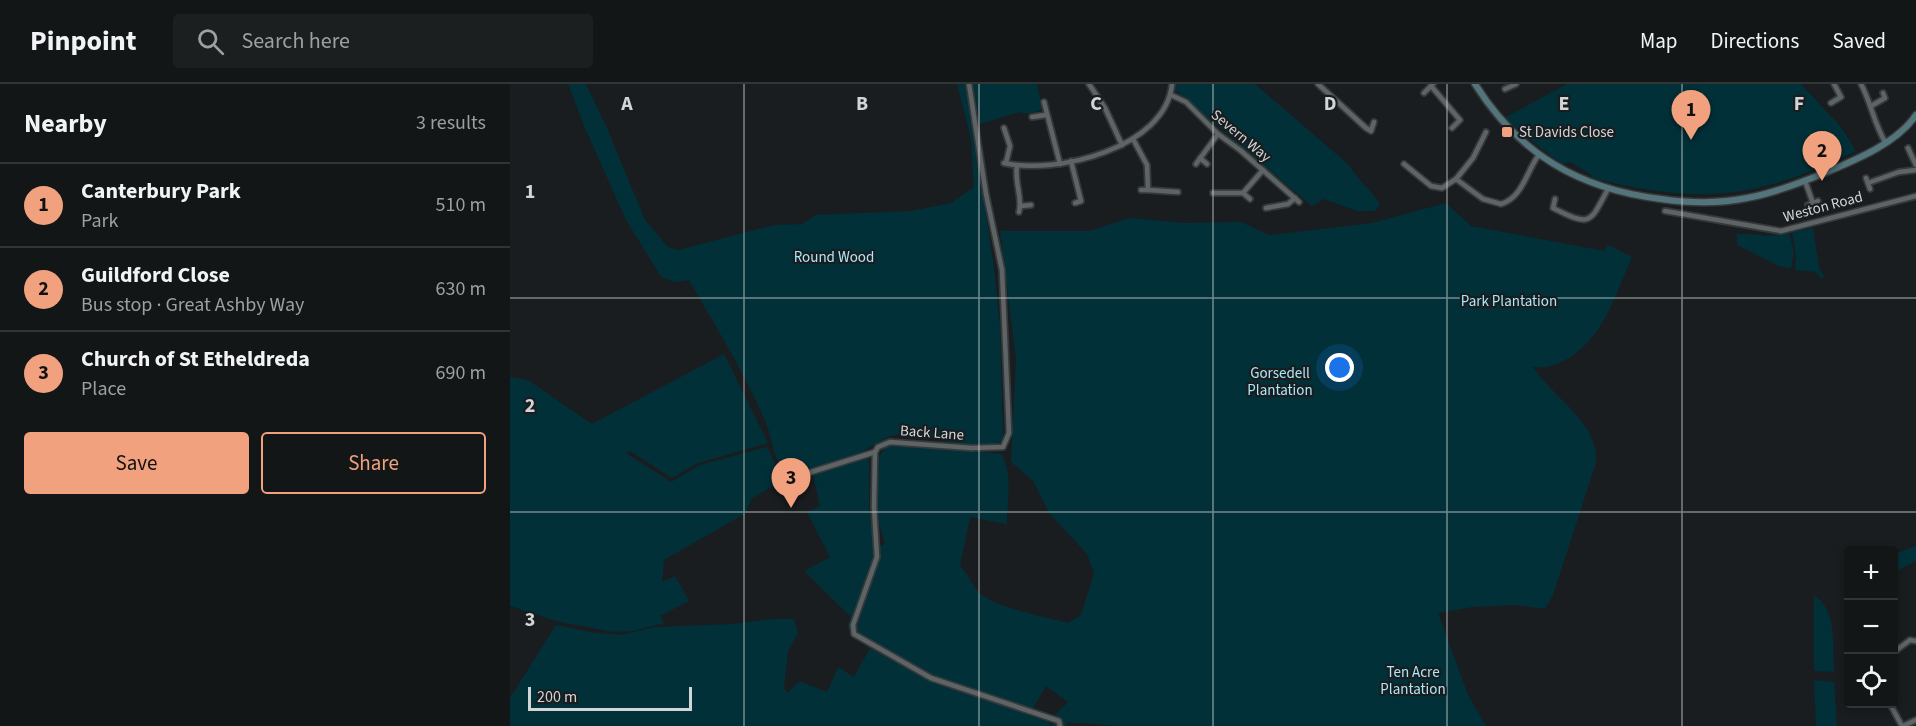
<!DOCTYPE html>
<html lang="en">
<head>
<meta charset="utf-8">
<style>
  :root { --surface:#131617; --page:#1c1f20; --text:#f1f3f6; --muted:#9d9fa1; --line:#323536; --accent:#f1a17d }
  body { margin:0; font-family:"Source Sans 3",sans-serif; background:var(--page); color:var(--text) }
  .controls { position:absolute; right:18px; bottom:18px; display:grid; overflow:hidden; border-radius:6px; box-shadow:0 3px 9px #0003 }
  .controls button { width:54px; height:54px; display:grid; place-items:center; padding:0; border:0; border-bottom:2px solid var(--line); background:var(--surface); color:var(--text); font:30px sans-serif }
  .scale { position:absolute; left:18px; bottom:15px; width:164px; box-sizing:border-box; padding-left:6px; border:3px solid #d2d5d6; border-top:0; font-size:16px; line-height:21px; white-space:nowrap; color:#d2d5d6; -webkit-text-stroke:4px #191d1f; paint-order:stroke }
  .you { position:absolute; left:830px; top:284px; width:21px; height:21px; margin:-15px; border:4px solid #fff; border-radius:50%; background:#1a73e8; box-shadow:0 0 0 9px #1a73e833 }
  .badge { display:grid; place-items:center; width:39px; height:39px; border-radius:50%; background:var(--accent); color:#111; font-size:20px; font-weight:700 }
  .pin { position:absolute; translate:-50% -50px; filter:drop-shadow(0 2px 3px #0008) }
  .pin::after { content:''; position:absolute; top:32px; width:21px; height:18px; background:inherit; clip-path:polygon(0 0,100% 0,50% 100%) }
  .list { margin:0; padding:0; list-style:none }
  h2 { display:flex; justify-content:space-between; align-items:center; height:78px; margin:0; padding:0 24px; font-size:26px }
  h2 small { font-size:20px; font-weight:400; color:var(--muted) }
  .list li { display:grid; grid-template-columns:39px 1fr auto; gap:18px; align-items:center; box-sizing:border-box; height:84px; padding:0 24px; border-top:2px solid var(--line) }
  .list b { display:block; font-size:22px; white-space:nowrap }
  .list p { margin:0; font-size:20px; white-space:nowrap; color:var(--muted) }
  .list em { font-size:20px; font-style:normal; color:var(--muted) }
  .actions { display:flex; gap:12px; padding:18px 24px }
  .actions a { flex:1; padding:14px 0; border:2px solid var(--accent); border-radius:6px; text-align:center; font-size:21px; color:var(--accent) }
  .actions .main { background:var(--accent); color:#111 }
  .icon { flex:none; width:33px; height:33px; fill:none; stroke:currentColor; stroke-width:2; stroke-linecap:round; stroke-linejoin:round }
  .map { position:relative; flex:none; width:1406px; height:642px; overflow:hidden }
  header { display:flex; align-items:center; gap:36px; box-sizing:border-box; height:84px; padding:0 30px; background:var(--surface); border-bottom:2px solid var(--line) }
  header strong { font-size:28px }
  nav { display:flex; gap:33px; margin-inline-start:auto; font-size:21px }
  .search { width:420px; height:54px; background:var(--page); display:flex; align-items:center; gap:15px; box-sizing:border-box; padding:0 21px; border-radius:6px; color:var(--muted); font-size:22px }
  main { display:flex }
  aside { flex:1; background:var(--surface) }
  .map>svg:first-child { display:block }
</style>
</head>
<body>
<header>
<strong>Pinpoint</strong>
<div class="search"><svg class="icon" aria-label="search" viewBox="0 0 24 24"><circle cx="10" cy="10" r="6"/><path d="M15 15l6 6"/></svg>Search here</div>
<nav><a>Map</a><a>Directions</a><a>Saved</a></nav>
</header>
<main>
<aside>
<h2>Nearby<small>3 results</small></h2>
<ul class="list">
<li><span class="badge">1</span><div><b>Canterbury Park</b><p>Park</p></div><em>510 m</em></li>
<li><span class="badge">2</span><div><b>Guildford Close</b><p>Bus stop · Great Ashby Way</p></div><em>630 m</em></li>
<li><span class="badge">3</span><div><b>Church of St Etheldreda</b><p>Place</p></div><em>690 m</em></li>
</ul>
<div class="actions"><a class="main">Save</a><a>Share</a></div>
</aside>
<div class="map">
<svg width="1406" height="642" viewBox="0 0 1406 642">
  <rect width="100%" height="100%" fill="#191d1f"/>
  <g fill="#023039">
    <path d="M58,0h18l21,44 38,92 23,27 10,3 96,-25 28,-1 14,-9 95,-4 40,-8 23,-16 -3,-48 -14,-55h10l27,184 6,57 3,115c-19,15 -76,-5 -100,-6 -18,0 -26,11 -42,18 -23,9 -47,17 -71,25 -16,-10 -17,-37 -24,-54 -21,-50 -51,-97 -77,-143l-13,2 -14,-4 -36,-58 -41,-92z"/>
    <polygon points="463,0 527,0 532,24 529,27 515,30 509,28 470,40"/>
    <path d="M664,0h81l94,81c8,15 23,25 31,40l-6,6h-17l-33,-12 -12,7 -137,-116z"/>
    <path d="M1057,0h234l40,43 15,24c-98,48 -158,54 -263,27l-1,-3 -22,-13 -7,2 -7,-4 -52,-42z"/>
    <path d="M936,119l25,23 133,25 4,-6 24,12c-18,41 -32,94 -81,109 -5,2 -13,1 -18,1 20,31 66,55 63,96l-43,132 -8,14 -29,-4 -43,2 -35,6 30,82 18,31h-369l-50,-4v4h-15l4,-12 12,-12 -22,-16 -14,24 -74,-23 -75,-37 -36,-22 4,-11 -47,-46 26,-14 -23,-45 13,-6 -7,-31 39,-15 17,-1v49l5,40 11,-4 -8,-27 2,-60 9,-13 6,-1 107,11c12,16 6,50 6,70l-37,-7 -10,49c9,9 9,14 16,23 12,18 70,28 92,34l13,-8 13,-42 -7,-19 -38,-41 -16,-32 -22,-19 5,-102 -16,-129h89l41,-13 55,5 56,-1 28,13 103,-12z"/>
    <polygon points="1303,144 1309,183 1314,192 1311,195 1306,188 1285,186 1286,170 1282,148"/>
    <path d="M1279,148l5,21 -3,15 -12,-2 -42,-21v-11c22,-1 29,5 52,-2z"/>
    <polygon points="214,270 258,359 188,379 162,394 120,367 116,369 161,398 190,381 257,363 273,396 241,415 236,429 154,476 152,498 135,506 165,492 179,517 150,532 154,539 122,547 102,548 46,537 0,522 0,293 18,296 82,340"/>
    <polygon points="1406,462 1406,477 1384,488 1384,470"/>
    <path d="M1304,511c24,16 18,50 20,77l-20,-1z"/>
    <path d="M263,535h21l4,14 -10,18 -4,37 4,5 11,-12 28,11 11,-25 16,10 16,-29c56,34 114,51 176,72l5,6h-541v-28l46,-73 35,7 29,3 35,-8 76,-3z"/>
    <polygon points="1304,596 1324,598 1327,642 1306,642"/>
  </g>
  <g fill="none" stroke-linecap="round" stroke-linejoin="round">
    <g stroke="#35393a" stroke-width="8">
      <g id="street">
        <polyline points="459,0 476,110 492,186 499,349 493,363 462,364 380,358 368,363 365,368 364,423 367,473 343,541 344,550 421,594 549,637 550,642"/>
        <polyline points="579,0 595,24 612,61"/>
        <polyline points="808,0 856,44 861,47 864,38"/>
        <path d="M1351,0c10,19 13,39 24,58"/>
        <polyline points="921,2 950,36 942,44"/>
        <polyline points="995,5 1006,0"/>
        <polyline points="914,9 923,0"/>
        <polyline points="661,11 676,18 708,50 730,66 789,118"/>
        <polyline points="534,18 550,80"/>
        <polyline points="1321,19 1331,13 1324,0"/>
        <polyline points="1361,22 1375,14 1373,9"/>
        <polyline points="522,33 536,31"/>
        <polyline points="494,44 500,62 496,79"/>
        <polyline points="623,55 637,81 638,106 631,106"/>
        <polyline points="1398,64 1406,81"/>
        <polyline points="690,74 697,80"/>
        <polyline points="561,77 571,117 565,119"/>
        <path d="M494,79c52,12 162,-15 168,-79"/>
        <polyline points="686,80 708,50"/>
        <path d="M894,80l27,22 11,2 14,-9 27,20 18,5c21,-6 25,-31 37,-48"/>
        <path d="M507,82c-3,16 6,32 2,46"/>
        <polyline points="1356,94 1360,105"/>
        <polyline points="946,95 963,74 976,48"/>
        <polyline points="1295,97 1303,119"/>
        <polyline points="1358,99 1389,88 1406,86"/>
        <polyline points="638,106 668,108"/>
        <polyline points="703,109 733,109 753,86"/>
        <polyline points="733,109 740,115"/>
        <path d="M1045,115l-2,9c39,20 37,14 55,-19"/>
        <polyline points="1298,121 1308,117"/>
        <polyline points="511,122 521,121"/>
        <polyline points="756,124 778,120 785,114"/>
        <polyline points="1155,127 1271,147 1406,112"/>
        <polyline points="279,395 365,368"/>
        <polyline points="1384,568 1400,556 1406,557"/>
        <polyline points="1380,620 1392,642"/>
        <polyline points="1393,642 1406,636"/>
      </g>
    </g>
    <g stroke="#35393a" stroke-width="9">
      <path id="secondary" d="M965,0c44,70 104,105 186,115 28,4 57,5 86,-1 28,-5 56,-16 82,-27 29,-12 69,-29 87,-56"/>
    </g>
    <use href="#street" stroke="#5e6465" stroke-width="4.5"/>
    <use href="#secondary" stroke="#54747b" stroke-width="6"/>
  </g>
  <path fill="none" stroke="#d2d5d6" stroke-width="1.5" stroke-opacity="0.55" d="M234,0v642M469,0v642M703,0v642M937,0v642M1172,0v642M0,214h1406M0,428h1406"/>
  <rect fill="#f1a17d" stroke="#191d1f" stroke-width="2" x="991" y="42" width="12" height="12" rx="3"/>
  <g text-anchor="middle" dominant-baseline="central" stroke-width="4.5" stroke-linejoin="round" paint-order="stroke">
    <g font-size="15" fill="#d2d5d6" stroke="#191d1f" text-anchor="start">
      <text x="1009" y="48">St Davids Close</text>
    </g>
    <g font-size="15" fill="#d2d5d6" stroke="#191d1f">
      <text transform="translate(731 52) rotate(40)">Severn Way</text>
      <text transform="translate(1313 123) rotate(-15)">Weston Road</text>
      <text transform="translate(422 349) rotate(4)">Back Lane</text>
    </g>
    <g font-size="15" fill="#aae7f7" stroke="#191d1f">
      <text x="324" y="173">Round Wood</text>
      <text x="999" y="217">Park Plantation</text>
      <text x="770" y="289">Gorsedell<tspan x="770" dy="17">Plantation</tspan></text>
      <text x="903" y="588">Ten Acre<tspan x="903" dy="17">Plantation</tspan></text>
    </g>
  </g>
  <g font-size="20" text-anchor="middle" font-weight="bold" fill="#d2d5d6" stroke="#191d1f" stroke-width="4.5" stroke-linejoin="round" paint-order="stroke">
    <text x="117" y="26">A</text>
    <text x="352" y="26">B</text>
    <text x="586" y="26">C</text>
    <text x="820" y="26">D</text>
    <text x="1054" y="26">E</text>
    <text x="1289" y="26">F</text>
    <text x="20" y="114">1</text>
    <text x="20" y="328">2</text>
    <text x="20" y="542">3</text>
  </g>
</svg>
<div class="controls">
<button>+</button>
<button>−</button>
<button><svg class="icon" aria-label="locate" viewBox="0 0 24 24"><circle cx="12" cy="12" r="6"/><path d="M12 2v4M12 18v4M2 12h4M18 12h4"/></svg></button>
</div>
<div class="scale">200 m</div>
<div class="you"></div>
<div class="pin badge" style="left:1181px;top:56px">1</div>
<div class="pin badge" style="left:1312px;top:97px">2</div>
<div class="pin badge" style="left:281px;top:424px">3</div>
</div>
</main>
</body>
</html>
